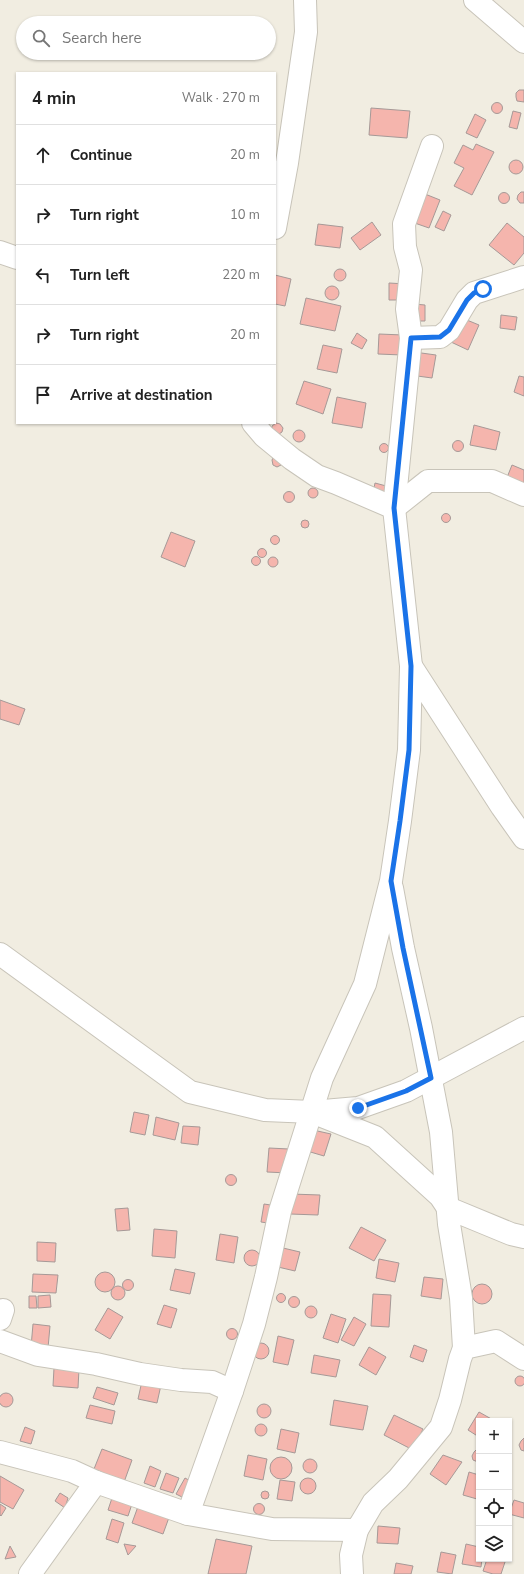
<!DOCTYPE html>
<html lang="en">
<head>
<meta charset="utf-8">
<style>
  :root { --surface:#fff; --page:#f2f2f2; --text:#222; --muted:#767676; --line:#e0e0e0 }
  body { margin:0; font-family:"Nunito Sans",sans-serif; background:var(--page); color:var(--text) }
  .controls { position:absolute; right:12px; bottom:12px; display:grid; overflow:hidden; border-radius:0px; box-shadow:0 1px 3px #0004 }
  .controls button { width:36px; height:36px; display:grid; place-items:center; padding:0; border:0; border-bottom:1px solid var(--line); background:var(--surface); color:var(--text); font:20px sans-serif }
  .stop { position:absolute; width:12px; height:12px; margin:-9px; border:3px solid #1a73e8; border-radius:50%; background:#fff }
  .stop.end { background:#1a73e8; border-color:#fff; box-shadow:0 1px 4px #0008 }
  .list { margin:0; padding:0; list-style:none }
  h2 { display:flex; justify-content:space-between; align-items:center; height:52px; margin:0; padding:0 16px; font-size:17px }
  h2 small { font-size:13px; font-weight:400; color:var(--muted) }
  .list li { display:grid; grid-template-columns:26px 1fr auto; gap:12px; align-items:center; box-sizing:border-box; height:60px; padding:0 16px; border-top:1px solid var(--line) }
  .list b { display:block; font-size:15px; white-space:nowrap }
  .list em { font-size:13px; font-style:normal; color:var(--muted) }
  .icon { flex:none; width:22px; height:22px; fill:none; stroke:currentColor; stroke-width:2; stroke-linecap:round; stroke-linejoin:round }
  .map { position:relative; flex:none; width:524px; height:1574px; overflow:hidden }
  .search { position:absolute; background:var(--surface); box-shadow:0 1px 3px #0004; left:16px; top:16px; width:260px; height:44px; display:flex; align-items:center; gap:10px; box-sizing:border-box; padding:0 14px; border-radius:22px; color:var(--muted); font-size:15px }
  .panel { position:absolute; background:var(--surface); box-shadow:0 1px 3px #0004; left:16px; top:72px; width:260px; height:352px; border-radius:0px }
  .map>svg:first-child { display:block }
</style>
</head>
<body>
<div class="map">
<svg width="524" height="1574" viewBox="0 0 524 1574">
  <rect width="100%" height="100%" fill="#f1ede1"/>
  <g fill="#f5b5ad" stroke="#a69997">
    <polygon points="519,90 524,90 524,102 517,101 516,97 516,93"/>
    <circle cx="497" cy="108" r="5.5"/>
    <polygon points="371,108 410,111 407,138 369,135"/>
    <polygon points="513,111 521,113 517,129 509,127"/>
    <polygon points="475,114 486,120 477,138 466,133"/>
    <polygon points="476,144 494,152 472,195 454,186 464,168 454,163 463,145 473,150"/>
    <circle cx="516" cy="167" r="7"/>
    <polygon points="420,192 440,200 429,228 409,221"/>
    <polygon points="521,192 524,192 524,203 520,203 517,199 518,195"/>
    <circle cx="504" cy="198" r="5.5"/>
    <polygon points="443,211 451,215 444,231 435,227"/>
    <polygon points="372,222 381,235 360,250 351,238"/>
    <polygon points="507,223 524,237 524,253 514,265 489,245"/>
    <polygon points="318,224 343,227 340,248 315,245"/>
    <circle cx="340" cy="275" r="6"/>
    <polygon points="275,275 291,279 285,306 275,304"/>
    <polygon points="389,283 406,284 405,300 389,300"/>
    <circle cx="332" cy="293" r="7"/>
    <polygon points="306,298 341,306 335,331 300,324"/>
    <polygon points="414,304 425,305 425,321 413,321"/>
    <polygon points="501,315 517,317 515,330 500,328"/>
    <polygon points="462,318 479,325 468,350 451,342"/>
    <polygon points="357,333 367,340 362,349 351,343"/>
    <polygon points="379,334 403,335 402,355 378,354"/>
    <polygon points="323,345 342,349 337,373 317,369"/>
    <polygon points="414,352 436,355 432,378 410,375"/>
    <polygon points="519,376 524,377 524,396 514,392"/>
    <polygon points="304,381 331,389 323,414 296,404"/>
    <polygon points="337,397 366,403 362,428 332,423"/>
    <polygon points="276,423 280,424 283,428 282,432 279,434 272,430 272,426"/>
    <polygon points="474,425 500,432 496,450 470,445"/>
    <circle cx="299" cy="436" r="6"/>
    <circle cx="458" cy="446" r="5.5"/>
    <circle cx="384" cy="448" r="4.5"/>
    <polygon points="274,456 283,461 281,465 277,467 273,465 272,460"/>
    <polygon points="512,465 524,470 524,488 506,480"/>
    <polygon points="375,483 390,487 388,497 373,493"/>
    <circle cx="313" cy="493" r="5"/>
    <circle cx="289" cy="497" r="5.5"/>
    <circle cx="446" cy="518" r="4.5"/>
    <circle cx="305" cy="524" r="4"/>
    <polygon points="171,532 195,541 185,567 161,557"/>
    <circle cx="275" cy="540" r="4.5"/>
    <circle cx="262" cy="553" r="4.5"/>
    <circle cx="256" cy="561" r="4.5"/>
    <circle cx="273" cy="562" r="5"/>
    <polygon points="0,700 25,709 19,725 0,719"/>
    <polygon points="134,1112 149,1115 145,1135 130,1132"/>
    <polygon points="156,1117 179,1123 175,1140 153,1135"/>
    <polygon points="183,1126 200,1127 198,1145 181,1143"/>
    <polygon points="313,1130 331,1134 324,1156 307,1151"/>
    <polygon points="269,1148 289,1149 288,1173 267,1172"/>
    <circle cx="231" cy="1180" r="5.5"/>
    <polygon points="291,1194 320,1195 318,1215 290,1214"/>
    <polygon points="264,1204 277,1206 274,1224 261,1222"/>
    <polygon points="128,1208 130,1230 117,1231 115,1209"/>
    <polygon points="361,1227 386,1240 374,1261 349,1248"/>
    <polygon points="154,1229 177,1231 175,1258 152,1256"/>
    <polygon points="220,1234 238,1237 234,1263 216,1260"/>
    <polygon points="37,1242 56,1243 55,1262 37,1261"/>
    <polygon points="283,1248 300,1252 295,1271 278,1267"/>
    <circle cx="252" cy="1258" r="8"/>
    <polygon points="379,1259 399,1263 395,1282 376,1278"/>
    <polygon points="175,1269 195,1273 190,1294 170,1290"/>
    <circle cx="105" cy="1282" r="10"/>
    <polygon points="33,1274 58,1275 56,1293 32,1292"/>
    <polygon points="424,1277 443,1279 441,1299 421,1296"/>
    <circle cx="128" cy="1285" r="5.5"/>
    <circle cx="482" cy="1294" r="10"/>
    <circle cx="118" cy="1293" r="7"/>
    <circle cx="281" cy="1298" r="4.5"/>
    <polygon points="373,1294 391,1295 389,1327 371,1326"/>
    <polygon points="50,1295 51,1307 38,1308 38,1296"/>
    <polygon points="29,1296 36,1296 37,1308 29,1308"/>
    <circle cx="294" cy="1302" r="5.5"/>
    <polygon points="164,1305 177,1309 171,1328 157,1324"/>
    <circle cx="311" cy="1312" r="6"/>
    <polygon points="108,1308 123,1317 110,1339 95,1330"/>
    <polygon points="331,1314 346,1319 338,1343 323,1338"/>
    <polygon points="354,1317 366,1324 354,1346 341,1340"/>
    <polygon points="33,1324 50,1326 48,1348 31,1347"/>
    <circle cx="232" cy="1334" r="5.5"/>
    <polygon points="278,1336 294,1340 288,1365 273,1362"/>
    <circle cx="261" cy="1351" r="8"/>
    <polygon points="414,1345 427,1350 423,1362 410,1357"/>
    <polygon points="369,1347 386,1357 376,1375 359,1365"/>
    <polygon points="314,1355 340,1360 336,1377 311,1373"/>
    <polygon points="54,1368 79,1369 78,1388 53,1386"/>
    <circle cx="520" cy="1381" r="5"/>
    <polygon points="142,1381 161,1385 157,1403 138,1399"/>
    <polygon points="97,1387 118,1393 114,1405 93,1398"/>
    <circle cx="6" cy="1400" r="7"/>
    <polygon points="334,1400 368,1406 363,1430 330,1425"/>
    <circle cx="264" cy="1411" r="7"/>
    <polygon points="90,1405 115,1411 112,1424 86,1418"/>
    <polygon points="479,1412 495,1421 479,1421 479,1437 468,1430"/>
    <polygon points="394,1415 423,1429 413,1450 384,1435"/>
    <circle cx="261" cy="1430" r="6"/>
    <polygon points="25,1427 35,1431 31,1444 20,1441"/>
    <polygon points="281,1429 299,1433 295,1453 277,1449"/>
    <polygon points="524,1438 524,1451 521,1450 519,1445 521,1441"/>
    <polygon points="102,1449 132,1460 123,1485 92,1474"/>
    <polygon points="477,1449 479,1450 478,1462 473,1460 472,1456 474,1452"/>
    <polygon points="248,1455 267,1459 263,1480 244,1476"/>
    <polygon points="443,1455 462,1462 446,1485 430,1474"/>
    <circle cx="281" cy="1468" r="11"/>
    <circle cx="310" cy="1466" r="7"/>
    <polygon points="150,1466 161,1471 155,1487 144,1483"/>
    <polygon points="469,1472 479,1475 479,1491 477,1499 463,1495"/>
    <polygon points="166,1473 179,1478 173,1493 160,1489"/>
    <polygon points="0,1476 24,1490 13,1509 0,1502"/>
    <polygon points="185,1478 194,1483 186,1499 176,1494"/>
    <circle cx="308" cy="1486" r="8"/>
    <polygon points="280,1480 295,1482 292,1501 277,1499"/>
    <circle cx="265" cy="1495" r="4"/>
    <polygon points="114,1492 134,1498 128,1516 108,1510"/>
    <polygon points="60,1493 68,1498 65,1508 55,1501"/>
    <polygon points="514,1500 524,1503 524,1518 509,1514"/>
    <polygon points="140,1501 171,1512 163,1534 132,1523"/>
    <circle cx="259" cy="1509" r="5.5"/>
    <polygon points="0,1504 6,1508 1,1516 0,1515"/>
    <polygon points="112,1519 124,1523 118,1543 106,1539"/>
    <polygon points="378,1526 400,1528 398,1544 377,1543"/>
    <polygon points="216,1539 252,1546 246,1574 208,1574"/>
    <polygon points="124,1544 136,1546 128,1555"/>
    <polygon points="466,1544 479,1547 479,1559 482,1559 481,1567 462,1564"/>
    <polygon points="10,1546 16,1557 5,1559"/>
    <polygon points="441,1552 456,1555 452,1574 437,1572"/>
    <polygon points="487,1559 506,1559 501,1574 493,1574 483,1571"/>
    <polygon points="396,1563 413,1566 411,1574 394,1574"/>
  </g>
  <g fill="none" stroke-linecap="round" stroke-linejoin="round">
    <g stroke="#c8c4b9" stroke-width="24">
      <g id="minor">
        <polyline points="475,0 524,42"/>
        <polyline points="275,228 287,163 306,32 305,0"/>
        <polyline points="0,252 17,258"/>
        <polyline points="411,338 440,337 449,330 467,300 474,293 524,277"/>
        <polyline points="253,423 264,436 292,459 317,476 336,483 394,508 428,481 492,481 524,495"/>
        <polyline points="411,666 502,807 524,838"/>
        <polyline points="392,888 403,948 421,1028 441,1132 449,1224 461,1298 464,1348"/>
        <polyline points="0,954 190,1092 265,1110 312,1112 358,1108 406,1091 524,1028"/>
        <polyline points="317,1114 375,1137 440,1196 448,1208 511,1234 524,1237"/>
        <polyline points="0,1319 3,1310"/>
        <polyline points="0,1341 38,1355 96,1364 140,1374 181,1380 212,1382 232,1391"/>
        <polyline points="0,1452 72,1471 96,1482 188,1514 272,1529 357,1530 373,1503 398,1479 441,1427 450,1400 460,1359 464,1348 496,1341 524,1359"/>
        <polyline points="188,1514 232,1391 254,1324 266,1277 280,1211 322,1078 365,984 391,881 400,821 409,750 411,666 394,508 411,338 407,309 411,270 405,247 404,224 432,146"/>
        <polyline points="30,1574 96,1482"/>
        <polyline points="352,1574 351,1555 357,1530"/>
      </g>
    </g>
    <use href="#minor" stroke="#fff" stroke-width="22"/>
  </g>
  <g fill="none" stroke-linecap="round" stroke-linejoin="round">
    <polyline stroke="#1a73e8" stroke-width="5" points="358,1108 406,1091 431,1078 403,948 391,881 400,821 409,750 411,666 394,508 411,338 440,337 449,330 467,300 474,293 483,289"/>
  </g>
</svg>
<div class="controls">
<button>+</button>
<button>−</button>
<button><svg class="icon" aria-label="locate" viewBox="0 0 24 24"><circle cx="12" cy="12" r="6"/><path d="M12 2v4M12 18v4M2 12h4M18 12h4"/></svg></button>
<button><svg class="icon" aria-label="layers" viewBox="0 0 24 24"><path d="M12 4l9 5-9 5-9-5zM3 14l9 5 9-5"/></svg></button>
</div>
<div class="stop" style="left:483px;top:289px"></div>
<div class="stop end" style="left:358px;top:1108px"></div>
<div class="search"><svg class="icon" aria-label="search" viewBox="0 0 24 24"><circle cx="10" cy="10" r="6"/><path d="M15 15l6 6"/></svg>Search here</div>
<section class="panel">
<h2>4 min<small>Walk · 270 m</small></h2>
<ul class="list">
<li><svg class="icon" aria-label="ahead" viewBox="0 0 24 24"><path d="M12 20V5M6 11l6-6 6 6"/></svg><div><b>Continue</b></div><em>20 m</em></li>
<li><svg class="icon" aria-label="right" viewBox="0 0 24 24"><path d="M7 20v-9h11M14 6l5 5-5 5"/></svg><div><b>Turn right</b></div><em>10 m</em></li>
<li><svg class="icon" aria-label="left" viewBox="0 0 24 24"><path d="M17 20v-9H6M10 6l-5 5 5 5"/></svg><div><b>Turn left</b></div><em>220 m</em></li>
<li><svg class="icon" aria-label="right" viewBox="0 0 24 24"><path d="M7 20v-9h11M14 6l5 5-5 5"/></svg><div><b>Turn right</b></div><em>20 m</em></li>
<li><svg class="icon" aria-label="arrive" viewBox="0 0 24 24"><path d="M6 21V4h12l-3 4 3 4H6"/></svg><div><b>Arrive at destination</b></div></li>
</ul>
</section>
</div>
</body>
</html>
